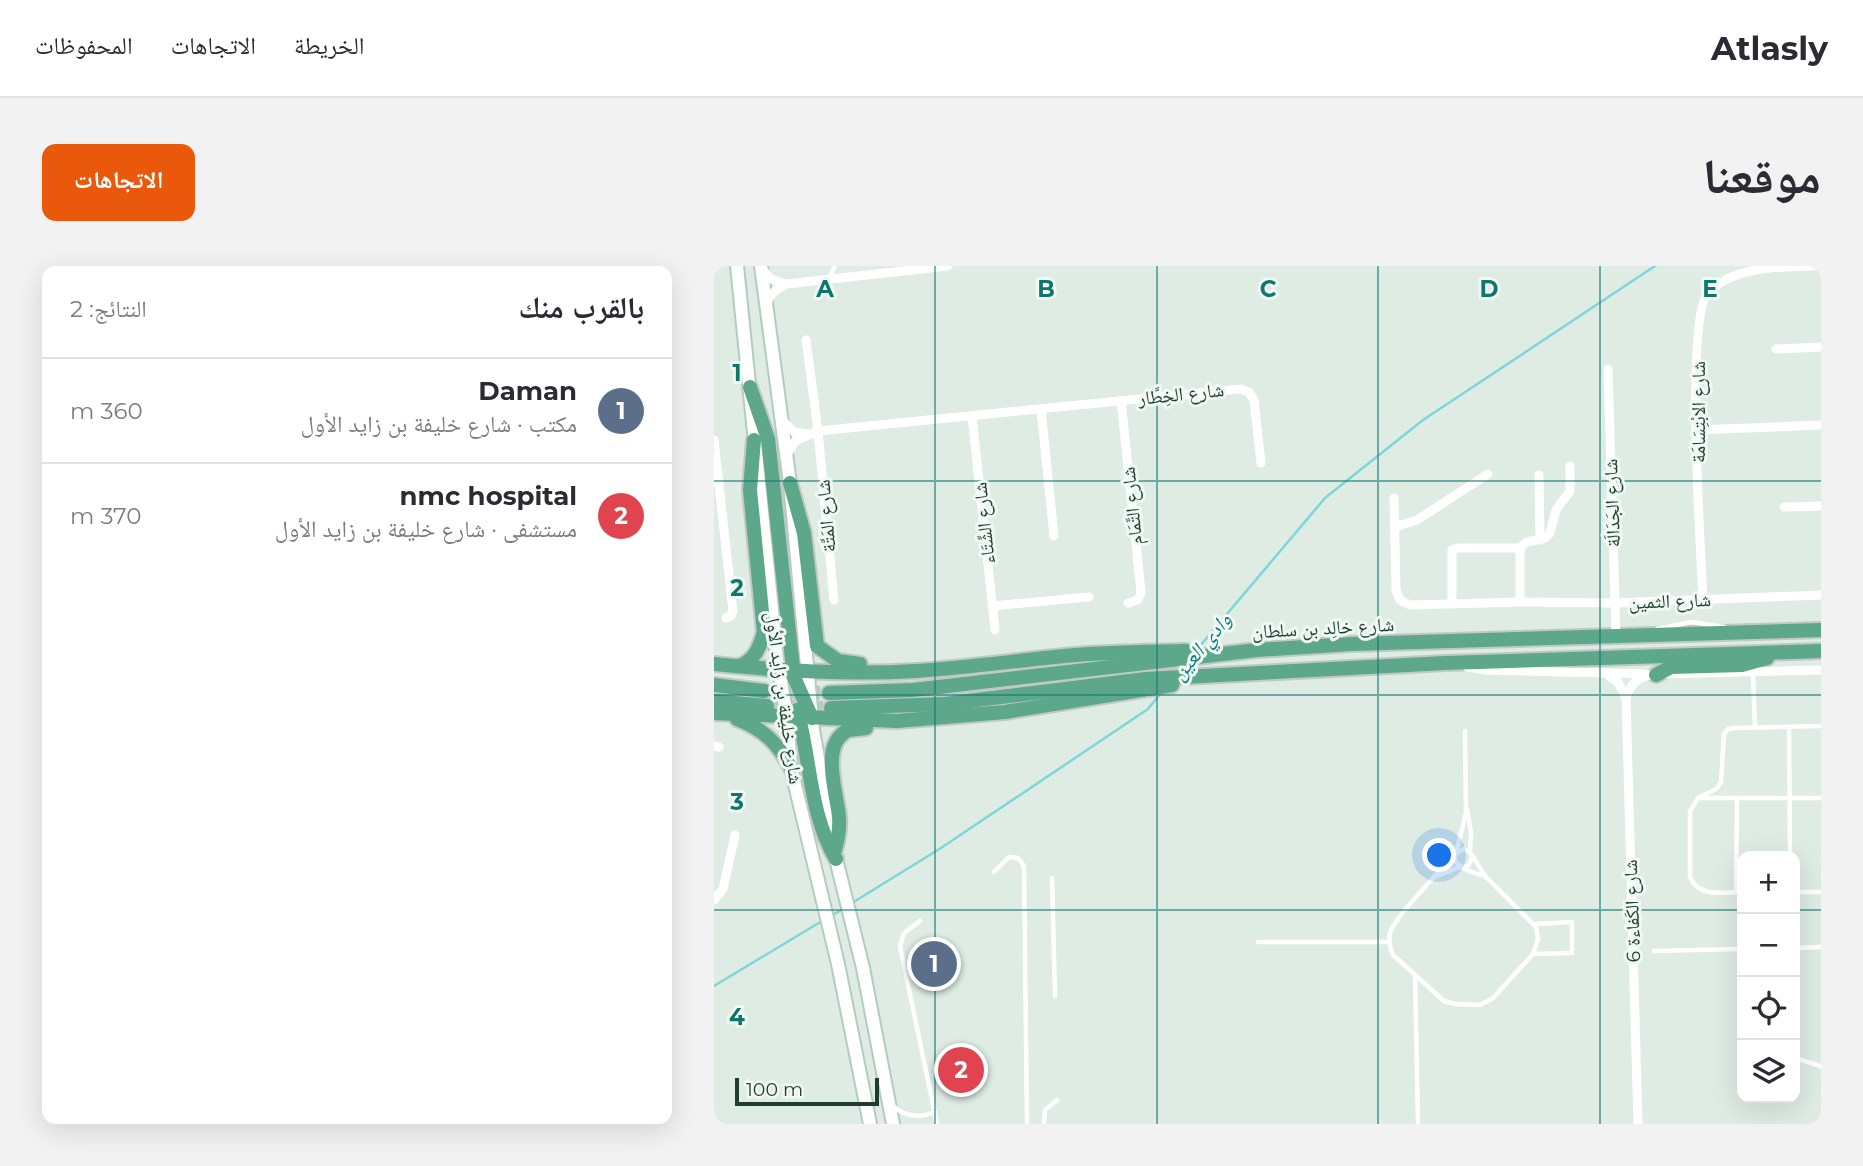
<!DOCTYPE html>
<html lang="ar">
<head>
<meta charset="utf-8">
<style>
  :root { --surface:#fff; --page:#f2f2f3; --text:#2b2b33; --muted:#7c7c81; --line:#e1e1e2; --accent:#ea580c }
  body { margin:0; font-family:Montserrat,"Noto Naskh Arabic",sans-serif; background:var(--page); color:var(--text); direction:rtl }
  .controls { position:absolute; right:21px; bottom:21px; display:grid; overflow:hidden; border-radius:14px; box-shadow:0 7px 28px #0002 }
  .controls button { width:63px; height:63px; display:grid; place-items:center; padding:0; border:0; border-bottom:2px solid var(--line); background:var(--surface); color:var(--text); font:35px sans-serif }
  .scale { position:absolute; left:21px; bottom:18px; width:144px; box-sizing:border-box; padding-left:7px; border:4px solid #1e3d30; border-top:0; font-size:19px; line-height:24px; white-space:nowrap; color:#1e3d30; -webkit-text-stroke:5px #eff8f2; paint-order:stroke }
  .you { position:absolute; left:726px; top:590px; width:24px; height:24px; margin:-18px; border:5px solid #fff; border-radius:50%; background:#1a73e8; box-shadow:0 0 0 10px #1a73e833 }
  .badge { display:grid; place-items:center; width:46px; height:46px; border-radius:50%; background:var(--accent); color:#fff; font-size:23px; font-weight:700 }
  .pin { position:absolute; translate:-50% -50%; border:4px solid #fff; box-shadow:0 2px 7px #0006 }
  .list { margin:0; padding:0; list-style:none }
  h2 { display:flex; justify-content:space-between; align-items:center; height:91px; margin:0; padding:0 28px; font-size:30px }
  h2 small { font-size:23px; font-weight:400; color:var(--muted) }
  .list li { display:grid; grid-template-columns:46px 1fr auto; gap:21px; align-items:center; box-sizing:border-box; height:105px; padding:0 28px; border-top:2px solid var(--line) }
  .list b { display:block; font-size:26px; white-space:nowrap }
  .list p { margin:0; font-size:23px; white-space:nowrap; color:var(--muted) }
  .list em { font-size:23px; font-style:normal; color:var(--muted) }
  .icon { flex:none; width:38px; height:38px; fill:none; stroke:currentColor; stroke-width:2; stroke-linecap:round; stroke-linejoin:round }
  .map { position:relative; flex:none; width:1107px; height:858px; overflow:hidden; direction:ltr; border-radius:14px }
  header { display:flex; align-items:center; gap:42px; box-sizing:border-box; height:98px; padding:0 35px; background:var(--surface); border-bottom:2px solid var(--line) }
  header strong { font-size:33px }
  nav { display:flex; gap:38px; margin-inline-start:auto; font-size:24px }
  .intro { display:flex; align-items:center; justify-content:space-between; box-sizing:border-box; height:168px; padding:0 42px }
  h1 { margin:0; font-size:49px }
  .button { padding:18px 32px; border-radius:14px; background:var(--accent); color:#fff; font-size:24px; font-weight:700 }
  main { display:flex; gap:42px; padding:0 42px }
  aside { flex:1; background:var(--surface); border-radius:14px; box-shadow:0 7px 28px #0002 }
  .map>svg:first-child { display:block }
</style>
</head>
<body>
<header>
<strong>Atlasly</strong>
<nav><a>الخريطة</a><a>الاتجاهات</a><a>المحفوظات</a></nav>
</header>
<div class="intro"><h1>موقعنا</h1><a class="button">الاتجاهات</a></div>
<main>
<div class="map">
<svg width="1107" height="858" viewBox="0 0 1107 858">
  <rect width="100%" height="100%" fill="#deece4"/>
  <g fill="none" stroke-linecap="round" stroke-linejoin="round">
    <g stroke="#7fd6d8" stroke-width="2.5">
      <polyline points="480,387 611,232 709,154 941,0"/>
      <polyline points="138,637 227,582 434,443 447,427"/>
      <polyline points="117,650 129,643"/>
      <polyline points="0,720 108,655"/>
    </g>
    <g stroke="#b8c9c0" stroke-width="14" stroke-dasharray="14 7" stroke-linecap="butt">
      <polyline points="50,425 115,427"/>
      <polyline points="53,440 117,442"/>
    </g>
    <g stroke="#b0cdbe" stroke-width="16">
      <g id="secondary">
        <polyline points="23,0 63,393 73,451 77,502 124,698 156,858"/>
        <polyline points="47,0 76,217 99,464 122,593 149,702 179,858"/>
      </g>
    </g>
    <g stroke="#c0c9c5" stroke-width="18">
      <g id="primary">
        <polyline points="36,121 54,173 80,411 98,452"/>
        <polyline points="76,217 90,267 103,380 124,395 146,398"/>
        <path d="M0,398c67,7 135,11 202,7 49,-3 98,-10 148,-15 40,-4 81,-4 122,-5"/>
        <path d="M25,400c16,-5 21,-20 25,-34l-14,-142 4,-50"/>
        <polyline points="942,409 957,401 1028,399 1053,392"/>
        <polyline points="0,419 50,425"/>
        <polyline points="115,427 199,424 543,384 637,378 1107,364"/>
        <polyline points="0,435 53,440"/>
        <polyline points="117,442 231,438 432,413 731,397 1107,385"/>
        <path d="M83,444c14,50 12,103 39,149"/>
        <polyline points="0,447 183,455 291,446 458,419"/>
        <path d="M23,453c26,10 41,24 54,49"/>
        <path d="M121,584c3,-11 5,-21 4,-33 -2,-25 -20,-72 9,-87l18,-2"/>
      </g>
    </g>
    <g stroke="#fff" stroke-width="4.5">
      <polyline points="115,12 121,0"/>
      <polyline points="943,363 977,356 1010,361"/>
      <polyline points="1039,408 1041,461"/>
      <polyline points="1075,461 1076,590"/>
      <polyline points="984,532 1107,532"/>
      <polyline points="753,543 757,567 756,586"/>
      <polyline points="742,587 752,547 751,465"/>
      <path d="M741,590c-13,12 -62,63 -65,77 -2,8 0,15 3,22l51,46 11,3 25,1 13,-7 40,-44 5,-15 -2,-12 -51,-51 -13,-21"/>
      <path d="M749,601l5,-1 4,-8 -2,-6 -6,-3 -8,4 -2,6c5,10 20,14 31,17"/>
      <polyline points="280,606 295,591 304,592 310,600 313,858"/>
      <polyline points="723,610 746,601"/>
      <polyline points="338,612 341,730"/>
      <polyline points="1022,626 1023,532"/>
      <path d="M1028,626c-19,0 -43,6 -52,-15v-66l8,-13 18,-9 5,-7 3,-48 4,-5 7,-1 86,-2"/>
      <polyline points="1081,626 1107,626"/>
      <polyline points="206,655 190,667 186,680 223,858"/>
      <polyline points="820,658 858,656 858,687 820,688"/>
      <polyline points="544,676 675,676"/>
      <polyline points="1081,682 1107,681"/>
      <polyline points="940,685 1028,683"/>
      <polyline points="701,710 704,858"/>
      <polyline points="1081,792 1107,800"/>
      <path d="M179,840c12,11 27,12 42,6"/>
      <polyline points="330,858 331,844 343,834"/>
    </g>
    <g stroke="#fff" stroke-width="9">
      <polyline points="49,4 57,13 72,18 234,0"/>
      <path d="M53,38c2,-10 10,-15 19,-20"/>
      <polyline points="92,74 104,165 120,334"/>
      <polyline points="1062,83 1107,81"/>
      <polyline points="894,103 902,370"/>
      <polyline points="407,134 427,326 424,334 414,337"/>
      <polyline points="327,143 340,270"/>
      <polyline points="258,150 281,364"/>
      <polyline points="69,155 80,166 95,168"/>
      <polyline points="983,164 1107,159"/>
      <polyline points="0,174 19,345 17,350 12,352"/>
      <polyline points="73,189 81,175 104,165 526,123 535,126 540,134 547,197"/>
      <polyline points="825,209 826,274"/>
      <polyline points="680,232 682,324 686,334 696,339 806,336 901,337 1107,329"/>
      <polyline points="1070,241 1107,240"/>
      <polyline points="681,261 703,254 774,208"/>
      <path d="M989,334c-2,-47 -18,-282 5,-307 25,-27 72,-26 106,-27"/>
      <polyline points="806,336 806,282"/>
      <polyline points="738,338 738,284 743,282 806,282 813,276 831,272 836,267 842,244 856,225 856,200"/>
      <polyline points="278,340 375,331"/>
      <polyline points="753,401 773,404 931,408"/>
      <polyline points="949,408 1107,404"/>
      <polyline points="895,410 904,416 912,432"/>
      <polyline points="0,480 5,481"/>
      <polyline points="0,634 9,623 21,569"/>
      <path d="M924,858l-12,-426c5,-14 10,-20 24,-23"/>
    </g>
    <use href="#secondary" stroke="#fff" stroke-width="12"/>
    <use href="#primary" stroke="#5da78a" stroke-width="14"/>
  </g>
  <path fill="none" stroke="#0f766e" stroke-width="2" stroke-opacity="0.55" d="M221,0v858M443,0v858M664,0v858M886,0v858M0,215h1107M0,429h1107M0,644h1028M1081,644h26"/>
  <g text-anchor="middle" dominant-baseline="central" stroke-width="6" stroke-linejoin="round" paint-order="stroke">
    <g font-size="19" fill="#1e3d30" stroke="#eff8f2">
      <text transform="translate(467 128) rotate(-6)">شارع الخِطَّار</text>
      <text transform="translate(984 146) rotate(-90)">شارع الابْتِسَامَة</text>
      <text transform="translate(898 237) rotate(-92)">شارع الجَدَالَة</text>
      <text transform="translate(418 240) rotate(-96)">شارع التَّمَام</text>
      <text transform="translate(112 250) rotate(-95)">شارع المَتَّة</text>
      <text transform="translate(270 257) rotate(-96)">شارع الشِّتَاء</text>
      <text transform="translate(956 335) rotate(-2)">شارع الثمين</text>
      <text transform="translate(609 362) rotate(-3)">شارع خالِد بن سلطان</text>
      <text transform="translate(70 432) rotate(82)">شارع خليفة بن زايد الأول</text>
      <text transform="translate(918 645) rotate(-92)">شارع الكَفاءة 6</text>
    </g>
    <g font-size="21" font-style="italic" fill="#117c80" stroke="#eff8f2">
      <text transform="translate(487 380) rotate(-50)">وادي العين</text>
    </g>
  </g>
  <g font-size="23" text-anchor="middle" font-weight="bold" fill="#0f766e" stroke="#eff8f2" stroke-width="6" stroke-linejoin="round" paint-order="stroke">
    <text x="111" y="31">A</text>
    <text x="332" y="31">B</text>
    <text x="554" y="31">C</text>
    <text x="775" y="31">D</text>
    <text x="996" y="31">E</text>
    <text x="23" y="115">1</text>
    <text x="23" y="330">2</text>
    <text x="23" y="544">3</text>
    <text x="23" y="759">4</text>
  </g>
</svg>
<div class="controls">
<button>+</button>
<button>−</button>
<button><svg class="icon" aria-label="locate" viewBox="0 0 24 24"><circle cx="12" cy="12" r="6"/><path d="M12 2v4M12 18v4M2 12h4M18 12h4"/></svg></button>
<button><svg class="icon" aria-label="layers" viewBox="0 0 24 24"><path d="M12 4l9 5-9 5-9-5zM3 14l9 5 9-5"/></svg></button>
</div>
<div class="scale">100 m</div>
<div class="you"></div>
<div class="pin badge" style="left:220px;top:698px;background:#5c6f8a">1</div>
<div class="pin badge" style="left:247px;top:804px;background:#e0444e">2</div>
</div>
<aside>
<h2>بالقرب منك<small>النتائج: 2</small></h2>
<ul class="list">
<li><span class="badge" style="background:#5c6f8a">1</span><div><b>Daman</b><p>مكتب · شارع خليفة بن زايد الأول</p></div><em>360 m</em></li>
<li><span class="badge" style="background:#e0444e">2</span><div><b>nmc hospital</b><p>مستشفى · شارع خليفة بن زايد الأول</p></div><em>370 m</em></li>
</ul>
</aside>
</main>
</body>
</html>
